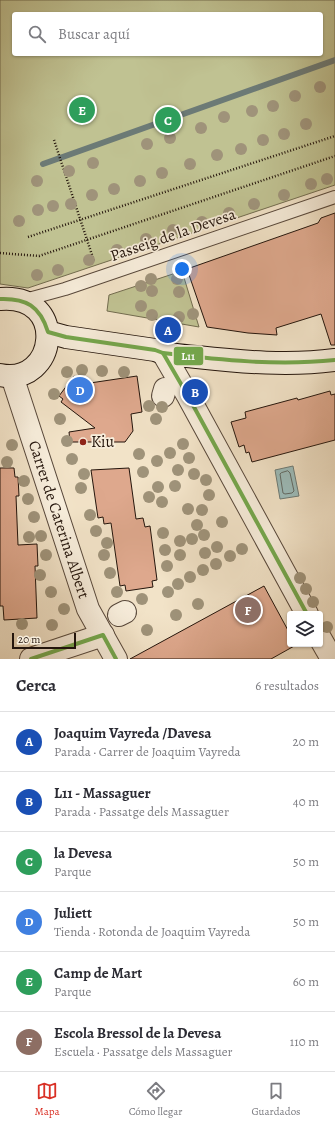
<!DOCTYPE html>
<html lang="es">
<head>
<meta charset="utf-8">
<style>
  :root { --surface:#fff; --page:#f7f7f7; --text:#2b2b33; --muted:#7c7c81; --line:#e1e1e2; --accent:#d93025 }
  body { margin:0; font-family:Alegreya,serif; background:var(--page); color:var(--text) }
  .controls { position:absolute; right:12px; bottom:12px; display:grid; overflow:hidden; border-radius:4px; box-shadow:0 1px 3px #0004 }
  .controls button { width:36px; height:36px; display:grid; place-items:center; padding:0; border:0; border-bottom:1px solid var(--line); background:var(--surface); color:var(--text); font:20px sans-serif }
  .scale { position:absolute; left:12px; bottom:10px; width:64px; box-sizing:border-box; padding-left:4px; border:2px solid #24150c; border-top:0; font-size:11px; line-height:14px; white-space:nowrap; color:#24150c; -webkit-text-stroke:3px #f7eddb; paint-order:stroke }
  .you { position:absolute; left:182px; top:269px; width:14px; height:14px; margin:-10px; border:3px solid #fff; border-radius:50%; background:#1a73e8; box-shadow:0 0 0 6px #1a73e833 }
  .badge { display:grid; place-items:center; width:26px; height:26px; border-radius:50%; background:var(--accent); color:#fff; font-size:13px; font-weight:700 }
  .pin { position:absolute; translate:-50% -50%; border:2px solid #fff; box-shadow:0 1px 4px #0006 }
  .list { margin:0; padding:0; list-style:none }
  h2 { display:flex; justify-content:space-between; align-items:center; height:52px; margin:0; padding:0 16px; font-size:17px }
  h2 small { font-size:13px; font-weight:400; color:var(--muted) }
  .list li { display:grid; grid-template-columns:26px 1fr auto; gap:12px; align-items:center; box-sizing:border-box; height:60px; padding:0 16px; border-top:1px solid var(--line) }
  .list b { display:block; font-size:15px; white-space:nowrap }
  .list p { margin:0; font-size:13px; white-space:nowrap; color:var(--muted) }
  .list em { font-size:13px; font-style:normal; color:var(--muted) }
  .icon { flex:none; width:22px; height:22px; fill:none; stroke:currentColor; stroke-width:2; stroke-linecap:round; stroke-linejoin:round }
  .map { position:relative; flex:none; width:335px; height:659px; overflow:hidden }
  .search { position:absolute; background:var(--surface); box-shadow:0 1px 3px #0004; left:12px; right:12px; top:12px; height:44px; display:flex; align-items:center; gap:10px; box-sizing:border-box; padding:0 14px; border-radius:4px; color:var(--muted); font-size:15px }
  .sheet { height:412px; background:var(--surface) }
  nav { display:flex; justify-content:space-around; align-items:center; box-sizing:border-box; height:56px; border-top:1px solid var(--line); background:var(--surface); font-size:11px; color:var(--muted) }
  nav a { display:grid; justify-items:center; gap:2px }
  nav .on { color:var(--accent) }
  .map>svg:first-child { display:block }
</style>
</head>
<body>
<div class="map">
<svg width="335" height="659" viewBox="0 0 335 659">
  <rect width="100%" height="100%" fill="#f2e3c8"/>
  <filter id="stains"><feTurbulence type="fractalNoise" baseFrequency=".005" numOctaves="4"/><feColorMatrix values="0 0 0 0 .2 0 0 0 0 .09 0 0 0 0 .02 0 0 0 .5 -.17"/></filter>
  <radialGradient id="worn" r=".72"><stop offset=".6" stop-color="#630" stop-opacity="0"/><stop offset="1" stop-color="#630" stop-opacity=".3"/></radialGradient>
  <g fill="#c0c292" stroke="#726c4f" fill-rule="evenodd">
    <path d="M0,0h335v185l-307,103 -28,-4zM14,14h307v40h-307z"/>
    <polygon points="182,271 199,327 107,311 109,295"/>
  </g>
  <polygon fill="#9cbdbc" stroke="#6c7a76" points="293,466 299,496 280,499 275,470"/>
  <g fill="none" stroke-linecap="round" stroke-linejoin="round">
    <polygon stroke="#606964" stroke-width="1" points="288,471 290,473 294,491 292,493 285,494 283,493 280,474 281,473"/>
    <polyline stroke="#6c7a76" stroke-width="6" points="43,164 335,60"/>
  </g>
  <g fill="#dea88d" stroke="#24150c">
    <polygon points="335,213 335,345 331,345 321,314 276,328 277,335 248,333 207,327 187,269 318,223 321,218"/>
    <polygon points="74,376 78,379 81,376 90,383 137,376 142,412 131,414 133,431 125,442 70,442 69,432 95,428 61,402 63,399 59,396"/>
    <polygon points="330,391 331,395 335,394 335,440 252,462 249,452 246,453 244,445 239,447 231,422 246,418 245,412 297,398 298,400"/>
    <polygon points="0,468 14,468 15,477 18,477 19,496 16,496 18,545 37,544 38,566 35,566 37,618 4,620 3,606 0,606"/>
    <polygon points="129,468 136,519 143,518 145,527 150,526 157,580 152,581 153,587 126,591 125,585 120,586 111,523 104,524 103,517 98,518 91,470"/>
    <polygon points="264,586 290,634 290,644 295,644 296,645 271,659 130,659"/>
  </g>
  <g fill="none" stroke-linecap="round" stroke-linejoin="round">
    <g stroke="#58483b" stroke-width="14">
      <polyline id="lane" points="21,301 65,289 335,197"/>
    </g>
    <g stroke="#58483b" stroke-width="24">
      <g id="street">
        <polyline points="163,353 188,396 307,614"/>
        <path id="s1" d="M12,376l76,233 28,50"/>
        <polyline points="163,396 165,389"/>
        <polyline points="119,615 125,612"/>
        <polyline points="320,638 332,659"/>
        <polyline points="31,659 103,635"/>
      </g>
    </g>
    <g stroke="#24150c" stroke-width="24">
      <g id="secondary">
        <path d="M0,299c69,-6 57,88 0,76"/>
        <path d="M48,332l18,5 89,13c13,5 28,6 42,7 45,5 93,9 138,3"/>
      </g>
    </g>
    <g stroke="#24150c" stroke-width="2.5" stroke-dasharray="1 2" stroke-linecap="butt">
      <polyline points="54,140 94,261"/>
      <polyline points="28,237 335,136"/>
      <polyline points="0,253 39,256 335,156"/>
    </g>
    <use href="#lane" stroke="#f7eddb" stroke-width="12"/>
    <use href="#street" stroke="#f7eddb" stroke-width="22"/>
    <use href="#secondary" stroke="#f7eddb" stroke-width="22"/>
    <g stroke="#f7eddb" stroke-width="7">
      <g id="bus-1">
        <path d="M0,299c26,-1 40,7 48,33l18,5 89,13 8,3c58,7 114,13 172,7"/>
        <polyline points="163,353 188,396 307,614"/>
        <polyline points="31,659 103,635 116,659"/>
      </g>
    </g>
    <use href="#bus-1" stroke="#74a74c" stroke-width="4"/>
  </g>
  <g fill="#9f937a">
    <circle cx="320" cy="87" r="6"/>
    <circle cx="295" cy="96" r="6"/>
    <circle cx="273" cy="106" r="6"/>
    <circle cx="252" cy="111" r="6"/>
    <circle cx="224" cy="117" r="6"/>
    <circle cx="306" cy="124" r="6"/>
    <circle cx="201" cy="128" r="6"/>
    <circle cx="284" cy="134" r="6"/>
    <circle cx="170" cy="138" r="6"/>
    <circle cx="263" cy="140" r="6"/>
    <circle cx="147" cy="144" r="6"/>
    <circle cx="241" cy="149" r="6"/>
    <circle cx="217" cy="155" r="6"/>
    <circle cx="93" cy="163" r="6"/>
    <circle cx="190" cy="164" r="6"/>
    <circle cx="69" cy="171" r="6"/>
    <circle cx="162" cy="173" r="6"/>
    <circle cx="327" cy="179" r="6"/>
    <circle cx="37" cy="181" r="6"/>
    <circle cx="140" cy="181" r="6"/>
    <circle cx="311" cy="184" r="6"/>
    <circle cx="114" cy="189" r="6"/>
    <circle cx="92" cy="195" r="6"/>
    <circle cx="284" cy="195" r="6"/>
    <circle cx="71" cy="204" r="6"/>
    <circle cx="254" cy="204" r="6"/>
    <circle cx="53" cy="206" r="6"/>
    <circle cx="38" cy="210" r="6"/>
    <circle cx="229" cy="213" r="6"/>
    <circle cx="19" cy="221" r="6"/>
    <circle cx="202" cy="222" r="6"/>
    <circle cx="173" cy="230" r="6"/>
    <circle cx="146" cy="239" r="6"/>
    <circle cx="117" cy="250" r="6"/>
    <circle cx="89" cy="260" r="6"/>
    <circle cx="58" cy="270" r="6"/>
    <circle cx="37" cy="275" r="6"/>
    <circle cx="151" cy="279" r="6"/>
    <circle cx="177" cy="279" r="6"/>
    <circle cx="141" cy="286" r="6"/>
    <circle cx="152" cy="291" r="6"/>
    <circle cx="179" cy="292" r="6"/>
    <circle cx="141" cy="306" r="6"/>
    <circle cx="193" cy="314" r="6"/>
    <circle cx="152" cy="315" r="6"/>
    <circle cx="179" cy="317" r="6"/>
    <circle cx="82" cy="370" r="6"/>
    <circle cx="102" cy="371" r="6"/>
    <circle cx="67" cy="372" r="6"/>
    <circle cx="124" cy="372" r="6"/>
    <circle cx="54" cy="394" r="6"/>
    <circle cx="149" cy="406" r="6"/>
    <circle cx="162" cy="407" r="6"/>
    <circle cx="60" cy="419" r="6"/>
    <circle cx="156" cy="419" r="6"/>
    <circle cx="67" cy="441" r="6"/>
    <circle cx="183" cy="444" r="6"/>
    <circle cx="12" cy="445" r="6"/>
    <circle cx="170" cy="453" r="6"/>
    <circle cx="139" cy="454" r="6"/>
    <circle cx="189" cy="458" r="6"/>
    <circle cx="72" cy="459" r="6"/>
    <circle cx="157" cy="461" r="6"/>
    <circle cx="7" cy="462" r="6"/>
    <circle cx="178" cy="470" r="6"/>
    <circle cx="143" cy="472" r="6"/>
    <circle cx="84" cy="474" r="6"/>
    <circle cx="194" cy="474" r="6"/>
    <circle cx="206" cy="480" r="6"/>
    <circle cx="24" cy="481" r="6"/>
    <circle cx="175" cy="486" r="6"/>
    <circle cx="158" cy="487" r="6"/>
    <circle cx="81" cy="488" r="6"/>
    <circle cx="209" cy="495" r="6"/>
    <circle cx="149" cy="497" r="6"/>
    <circle cx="28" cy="499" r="6"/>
    <circle cx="162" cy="502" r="6"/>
    <circle cx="188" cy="509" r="6"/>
    <circle cx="202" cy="510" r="6"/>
    <circle cx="90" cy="515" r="6"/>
    <circle cx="34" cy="517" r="6"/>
    <circle cx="222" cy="522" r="6"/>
    <circle cx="197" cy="525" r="6"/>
    <circle cx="96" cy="531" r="6"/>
    <circle cx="163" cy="533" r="6"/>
    <circle cx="204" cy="535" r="6"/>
    <circle cx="41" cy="536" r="6"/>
    <circle cx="29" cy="537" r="6"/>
    <circle cx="192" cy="539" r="6"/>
    <circle cx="180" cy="541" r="6"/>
    <circle cx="107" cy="543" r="6"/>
    <circle cx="217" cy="547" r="6"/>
    <circle cx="242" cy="549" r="6"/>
    <circle cx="165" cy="550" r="6"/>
    <circle cx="205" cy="553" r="6"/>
    <circle cx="46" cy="555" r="6"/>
    <circle cx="104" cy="555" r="6"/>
    <circle cx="180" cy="555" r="6"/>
    <circle cx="230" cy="556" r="6"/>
    <circle cx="216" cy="564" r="6"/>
    <circle cx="167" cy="566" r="6"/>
    <circle cx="203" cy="570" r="6"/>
    <circle cx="110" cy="573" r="6"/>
    <circle cx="40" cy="575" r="6"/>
    <circle cx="190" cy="577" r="6"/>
    <circle cx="300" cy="578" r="6"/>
    <circle cx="178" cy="584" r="6"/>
    <circle cx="306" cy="589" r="6"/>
    <circle cx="51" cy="592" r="6"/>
    <circle cx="117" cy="592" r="6"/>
    <circle cx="168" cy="592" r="6"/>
    <circle cx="142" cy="599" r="6"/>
    <circle cx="313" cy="602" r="6"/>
    <circle cx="198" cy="604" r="6"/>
    <circle cx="64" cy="609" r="6"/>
    <circle cx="176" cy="615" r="6"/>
    <circle cx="22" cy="624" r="6"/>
    <circle cx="52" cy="625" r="6"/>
    <circle cx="327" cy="627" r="6"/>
    <circle cx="147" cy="630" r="6"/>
  </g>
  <circle fill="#8f2418" stroke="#f7eddb" stroke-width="1.5" cx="83" cy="442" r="4"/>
  <g text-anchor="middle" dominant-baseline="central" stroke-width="3.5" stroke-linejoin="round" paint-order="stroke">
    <g font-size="16" fill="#24150c" stroke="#f7eddb">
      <text transform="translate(173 235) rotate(-19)">Passeig de la Devesa</text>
      <text stroke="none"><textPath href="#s1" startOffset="151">Carrer de Caterina Albert</textPath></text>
    </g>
    <g font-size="16" fill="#24150c" stroke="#f7eddb" text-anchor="start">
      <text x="91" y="442">Kiu</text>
    </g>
  </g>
  <rect stroke="#f7eddb" stroke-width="1.5" x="173" y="346" width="31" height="20" rx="4" fill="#74a74c"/>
  <g font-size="11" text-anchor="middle" font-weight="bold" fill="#fff">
    <text x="188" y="360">L11</text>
  </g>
  <rect width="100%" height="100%" filter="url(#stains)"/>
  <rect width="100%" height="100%" fill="url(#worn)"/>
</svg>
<div class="controls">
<button><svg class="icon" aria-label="layers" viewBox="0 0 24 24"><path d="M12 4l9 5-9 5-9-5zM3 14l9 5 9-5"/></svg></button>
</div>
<div class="scale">20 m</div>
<div class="you"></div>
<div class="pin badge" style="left:168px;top:330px;background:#1a4fb4">A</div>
<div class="pin badge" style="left:195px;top:392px;background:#1a4fb4">B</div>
<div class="pin badge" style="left:168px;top:120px;background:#2e9e5b">C</div>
<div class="pin badge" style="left:80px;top:390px;background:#3f7fe0">D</div>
<div class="pin badge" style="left:82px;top:110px;background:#2e9e5b">E</div>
<div class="pin badge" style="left:248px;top:610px;background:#8d6e63">F</div>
<div class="search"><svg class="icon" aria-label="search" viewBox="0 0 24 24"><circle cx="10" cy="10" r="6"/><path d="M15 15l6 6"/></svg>Buscar aquí</div>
</div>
<section class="sheet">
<h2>Cerca<small>6 resultados</small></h2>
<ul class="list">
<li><span class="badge" style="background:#1a4fb4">A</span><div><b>Joaquim Vayreda /Davesa</b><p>Parada · Carrer de Joaquim Vayreda</p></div><em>20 m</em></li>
<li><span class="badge" style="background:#1a4fb4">B</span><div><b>L11 - Massaguer</b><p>Parada · Passatge dels Massaguer</p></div><em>40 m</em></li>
<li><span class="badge" style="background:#2e9e5b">C</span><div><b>la Devesa</b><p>Parque</p></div><em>50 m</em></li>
<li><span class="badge" style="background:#3f7fe0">D</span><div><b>Juliett</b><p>Tienda · Rotonda de Joaquim Vayreda</p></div><em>50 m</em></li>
<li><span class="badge" style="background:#2e9e5b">E</span><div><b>Camp de Mart</b><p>Parque</p></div><em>60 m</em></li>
<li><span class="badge" style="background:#8d6e63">F</span><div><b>Escola Bressol de la Devesa</b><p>Escuela · Passatge dels Massaguer</p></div><em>110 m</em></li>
</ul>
</section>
<nav>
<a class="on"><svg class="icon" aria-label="map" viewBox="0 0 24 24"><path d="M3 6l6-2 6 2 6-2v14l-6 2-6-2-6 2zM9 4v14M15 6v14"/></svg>Mapa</a>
<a><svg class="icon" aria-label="directions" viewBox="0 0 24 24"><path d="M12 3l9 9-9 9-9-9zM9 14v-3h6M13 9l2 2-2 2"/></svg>Cómo llegar</a>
<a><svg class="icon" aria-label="saved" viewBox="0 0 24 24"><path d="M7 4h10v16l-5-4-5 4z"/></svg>Guardados</a>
</nav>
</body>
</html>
